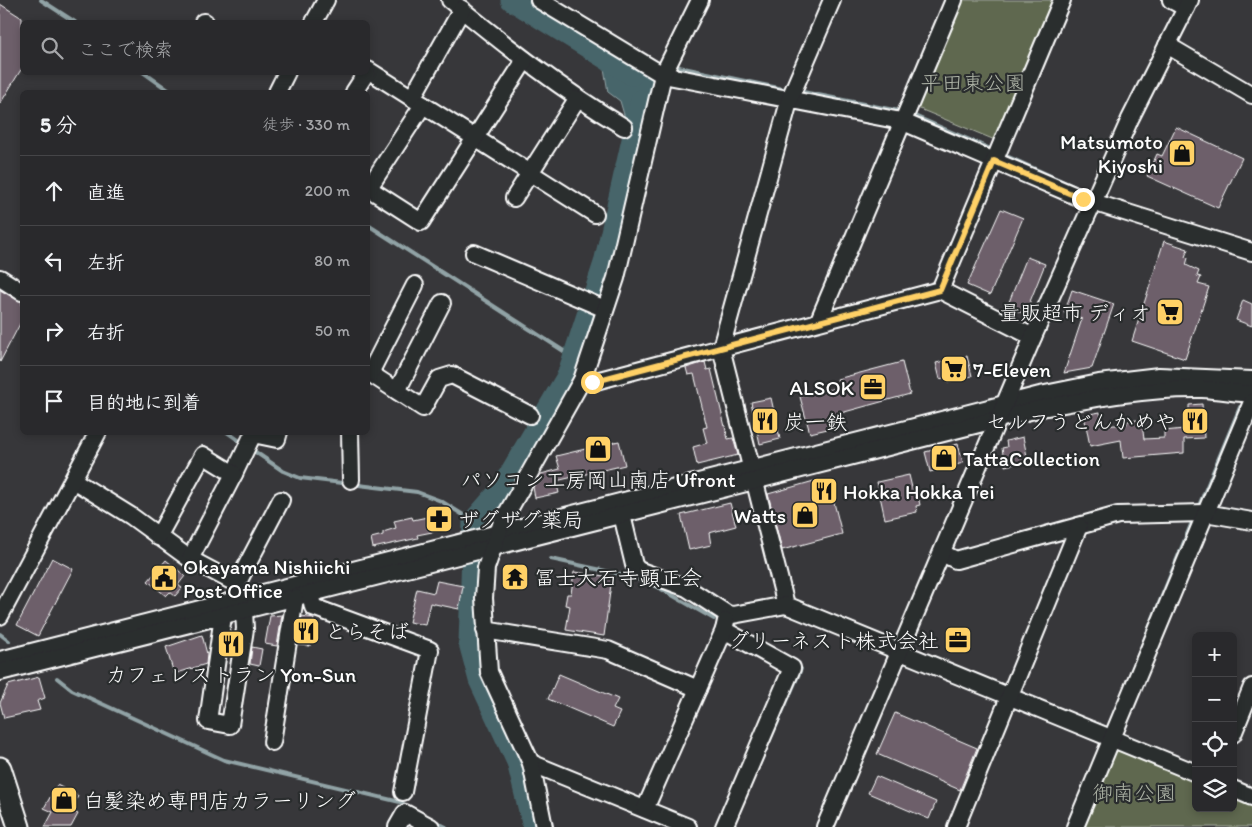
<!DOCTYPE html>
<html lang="ja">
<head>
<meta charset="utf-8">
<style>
  :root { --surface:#29292c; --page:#313134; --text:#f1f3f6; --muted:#a5a6a9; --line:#454548 }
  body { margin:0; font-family:Itim,"Klee One",sans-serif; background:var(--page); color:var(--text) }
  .controls { position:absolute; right:15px; bottom:15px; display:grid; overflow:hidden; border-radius:8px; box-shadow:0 2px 8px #0003 }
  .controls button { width:45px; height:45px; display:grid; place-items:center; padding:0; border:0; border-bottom:1px solid var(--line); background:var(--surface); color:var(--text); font:25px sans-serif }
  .stop { position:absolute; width:15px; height:15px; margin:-11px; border:4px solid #ffd166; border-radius:50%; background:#fff }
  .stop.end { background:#ffd166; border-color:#fff; box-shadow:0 1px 5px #0008 }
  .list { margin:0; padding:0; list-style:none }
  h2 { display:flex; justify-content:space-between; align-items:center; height:65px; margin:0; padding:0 20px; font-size:21px }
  h2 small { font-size:16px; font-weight:400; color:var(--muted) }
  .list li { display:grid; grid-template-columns:32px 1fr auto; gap:15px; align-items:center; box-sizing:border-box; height:70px; padding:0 20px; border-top:1px solid var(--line) }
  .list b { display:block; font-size:19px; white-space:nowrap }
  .list em { font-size:16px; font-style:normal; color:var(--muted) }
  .icon { flex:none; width:28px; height:28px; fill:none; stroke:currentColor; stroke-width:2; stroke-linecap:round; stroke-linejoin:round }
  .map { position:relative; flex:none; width:1252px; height:827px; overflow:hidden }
  .search { position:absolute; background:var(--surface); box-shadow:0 2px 8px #0003; left:20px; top:20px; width:350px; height:55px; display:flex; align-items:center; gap:12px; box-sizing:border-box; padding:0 18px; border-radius:8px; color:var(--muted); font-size:19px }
  .panel { position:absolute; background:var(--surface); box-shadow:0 2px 8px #0003; left:20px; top:90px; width:350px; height:345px; border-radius:8px }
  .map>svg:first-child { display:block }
</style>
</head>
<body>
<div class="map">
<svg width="1252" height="827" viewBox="0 0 1252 827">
  <rect width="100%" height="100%" fill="#37373a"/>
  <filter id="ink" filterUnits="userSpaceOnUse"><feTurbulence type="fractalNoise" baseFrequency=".02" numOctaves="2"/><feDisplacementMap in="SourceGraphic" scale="10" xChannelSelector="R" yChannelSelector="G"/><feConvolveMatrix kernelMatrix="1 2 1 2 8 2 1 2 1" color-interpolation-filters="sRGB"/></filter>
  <g filter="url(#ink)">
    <g fill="#5e684f" stroke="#aeb4a7">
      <polygon points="963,0 1055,0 995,140 915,107"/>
      <polygon points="1115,748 1196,780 1196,808 1233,808 1233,795 1252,803 1252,827 1083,827"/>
    </g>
    <polygon fill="#47656a" stroke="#91a3a6" points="613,50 655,81 642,128 627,125 620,101 608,92 604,68"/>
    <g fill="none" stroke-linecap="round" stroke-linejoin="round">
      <g stroke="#91a3a6" stroke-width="4">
        <polyline points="41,0 75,22"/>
        <polyline points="679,67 788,90"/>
        <polyline points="143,72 171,92"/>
        <polyline points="798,91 904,112"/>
        <polyline points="910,114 993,150"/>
        <polyline points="1002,154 1082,190"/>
        <polyline points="368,225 573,357"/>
        <polyline points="227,432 244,444"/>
        <polyline points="251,449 283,471 300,478 417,492 441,501 473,521"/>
        <polyline points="1198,508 1240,407"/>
        <polyline points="551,559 629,576 656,586 714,619"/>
        <polyline points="0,634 9,641"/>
        <polyline points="1130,675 1194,517"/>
        <polyline points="57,678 72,690 224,760 400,802 409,807"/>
        <polyline points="759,765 801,669 796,666"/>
        <polyline points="434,821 446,827"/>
      </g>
      <g stroke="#47656a" stroke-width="21">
        <polyline points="511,0 632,75"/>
        <polyline points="533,827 517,762 479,680 469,643 473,521 500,490 567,376 604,263 641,100"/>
      </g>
    </g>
    <g fill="#6d5f6b" stroke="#fff">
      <polygon points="0,4 22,18 22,68 0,104"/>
      <polygon points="1176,127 1242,158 1218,208 1147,176 1157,154 1162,156"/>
      <polygon points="1001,209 1023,218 990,295 967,285"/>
      <polygon points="1164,241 1188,249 1185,257 1188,258 1186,265 1199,271 1197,276 1201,277 1198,284 1209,287 1185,359 1132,341"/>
      <polygon points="1027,257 1045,264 1025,314 1007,307"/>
      <polygon points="0,290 22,302 22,320 0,362"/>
      <polygon points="1072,290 1114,304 1092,368 1064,373 1082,319 1064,313"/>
      <polygon points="1243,300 1252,304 1252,326 1236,320"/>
      <polygon points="967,356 972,376 948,382 947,377 940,379 936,363"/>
      <polygon points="705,362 707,370 711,369 728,439 733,438 738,455 697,465 693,447 707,443 703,428 707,427 694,374 688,375 686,368"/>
      <polygon points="902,362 910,394 830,416 832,428 810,433 800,397 839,387 837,379"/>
      <polygon points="771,398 780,439 760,444 751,402"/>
      <polygon points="1202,404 1204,438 1184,439 1184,453 1123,458 1121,440 1090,446 1084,415 1100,412 1103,426 1127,424 1127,421 1137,420 1138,424 1142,424 1144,439 1164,438 1164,431 1184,429 1183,416 1189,416 1189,405"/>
      <polygon points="1023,437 1028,461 1005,466 1002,448 1007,447 1006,441"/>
      <polygon points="619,441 625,465 556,481 559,493 535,498 533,487 541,474 560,469 556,456"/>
      <polygon points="958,444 963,463 930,472 925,452"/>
      <polygon points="909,475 913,492 917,491 920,505 916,506 917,512 885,519 877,482"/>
      <polygon points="814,481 816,487 829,483 842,534 782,550 768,494"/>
      <polygon points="730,503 736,526 709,533 711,545 689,550 681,515"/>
      <polygon points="439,506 447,529 417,535 418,538 373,548 371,538 383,535 383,532 396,528 394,521 412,517 413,520 432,516 430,509"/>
      <polygon points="52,558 73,569 38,636 17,625"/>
      <polygon points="166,560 185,576 178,585 182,588 175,596 170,592 166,596 148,581"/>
      <polygon points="574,572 612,577 604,636 566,630 570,606 565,605 567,594 571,594"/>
      <polygon points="437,581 463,586 459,609 430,603 425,625 409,622 417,589 434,593"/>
      <polygon points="282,615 277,646 265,644 270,616"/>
      <polygon points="302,616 314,618 310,646 298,645"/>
      <polygon points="202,635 207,654 206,664 174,674 166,647"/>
      <polygon points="252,647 262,649 259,666 250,664"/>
      <polygon points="559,674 618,699 613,709 620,712 613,727 548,699"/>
      <polygon points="39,677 45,698 37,701 40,710 4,718 0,703 8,685"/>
      <polygon points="895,713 977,748 960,790 877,754"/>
      <polygon points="876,776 936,802 929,819 868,793"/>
      <polygon points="57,785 78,796 71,810 78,814 71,827 45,827 53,812 44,808"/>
    </g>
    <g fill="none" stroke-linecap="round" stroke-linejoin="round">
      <g stroke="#fff" stroke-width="20">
        <g id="minor">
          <path d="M450,0c56,46 112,90 174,127"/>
          <polyline points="539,0 663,75 901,121 1083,199 1252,252"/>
          <polyline points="832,0 790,98 721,348 786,605 1196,773"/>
          <polyline points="1171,0 1186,8"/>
          <polyline points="203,22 205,22"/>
          <polyline points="314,22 326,0"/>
          <polyline points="1167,45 1252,95"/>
          <polyline points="368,70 595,214"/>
          <polyline points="277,92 287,72"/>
          <polyline points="354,92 367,72"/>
          <polyline points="412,98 462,9"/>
          <polyline points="368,188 421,222 525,60"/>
          <polyline points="368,189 423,105"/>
          <polyline points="514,198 577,99"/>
          <polyline points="474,253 605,309"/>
          <polyline points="0,278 22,292"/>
          <polyline points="940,290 1062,0"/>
          <polyline points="819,320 954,0"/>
          <polyline points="368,372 423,408 439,379 452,375 530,415"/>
          <polyline points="370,373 415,285"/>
          <polyline points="582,380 592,382 940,290 1033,337"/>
          <polyline points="397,391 442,303"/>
          <polyline points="350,432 351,480"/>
          <polyline points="234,474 253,434 277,439 279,432"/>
          <polyline points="73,480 131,516 190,559 237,584 244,611 245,629 230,725 208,721 223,616"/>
          <polyline points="622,515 634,565 638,570 687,588 727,614 733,615 786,605"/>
          <polyline points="158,537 203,455 234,474 190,559"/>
          <polyline points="942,553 956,560 1118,515 1205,513 1252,521"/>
          <polyline points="237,584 281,500"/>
          <polyline points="308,584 313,607 430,650 403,792"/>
          <polyline points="0,616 98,432"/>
          <polyline points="485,630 608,650 698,689"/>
          <polyline points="724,630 792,668 724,827"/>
          <polyline points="0,660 1040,395 1099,383 1159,376 1252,380"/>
          <path d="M0,672l1042,-264c53,-10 106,-20 160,-19 17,1 34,4 50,5"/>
          <polyline points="1233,734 1252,687"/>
          <polyline points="272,742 295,598"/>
          <polyline points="531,763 688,827"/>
          <polyline points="1233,789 1252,797"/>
          <polyline points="645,809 724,630 726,621"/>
          <polyline points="397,827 405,813 431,827"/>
          <polyline points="544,827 531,763 489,672 484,598 486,568 502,522 582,380 616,278 663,75 700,0"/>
          <polyline points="825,827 1033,337 1130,119 1190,0"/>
          <polyline points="956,827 1079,526"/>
          <polyline points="1075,827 1252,402"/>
        </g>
      </g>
      <g stroke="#fff" stroke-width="25">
        <polyline id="major" points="0,768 19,827"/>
      </g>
      <use href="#minor" stroke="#2a2d2e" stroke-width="16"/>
      <use href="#major" stroke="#2a2d2e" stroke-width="21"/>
    </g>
  </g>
  <g fill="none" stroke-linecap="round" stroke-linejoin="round" filter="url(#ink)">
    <polyline stroke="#ffd166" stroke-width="6" points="592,382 940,290 994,161 1083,199"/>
  </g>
  <defs>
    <g id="shop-square" transform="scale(1.4375)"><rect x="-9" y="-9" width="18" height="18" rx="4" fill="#ffd166" stroke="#2a2d2e"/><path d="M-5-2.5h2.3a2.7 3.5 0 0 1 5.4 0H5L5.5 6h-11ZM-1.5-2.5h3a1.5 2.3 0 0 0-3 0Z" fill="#111"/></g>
    <g id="supermarket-square" transform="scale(1.4375)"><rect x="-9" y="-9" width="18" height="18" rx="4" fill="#ffd166" stroke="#2a2d2e"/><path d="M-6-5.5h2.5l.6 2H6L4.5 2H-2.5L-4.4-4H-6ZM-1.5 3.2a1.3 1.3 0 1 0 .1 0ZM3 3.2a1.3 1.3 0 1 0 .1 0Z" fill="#111"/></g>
    <g id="office-square" transform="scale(1.4375)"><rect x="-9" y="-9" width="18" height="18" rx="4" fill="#ffd166" stroke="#2a2d2e"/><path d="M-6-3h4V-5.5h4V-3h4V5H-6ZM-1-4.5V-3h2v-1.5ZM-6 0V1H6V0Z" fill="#111"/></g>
    <g id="restaurant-square" transform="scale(1.4375)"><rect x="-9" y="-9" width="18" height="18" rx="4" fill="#ffd166" stroke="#2a2d2e"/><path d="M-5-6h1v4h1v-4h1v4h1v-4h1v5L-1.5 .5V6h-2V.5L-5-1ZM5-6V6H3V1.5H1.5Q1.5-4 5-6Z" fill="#111"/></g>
    <g id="pharmacy-square" transform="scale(1.4375)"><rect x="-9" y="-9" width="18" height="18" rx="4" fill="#ffd166" stroke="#2a2d2e"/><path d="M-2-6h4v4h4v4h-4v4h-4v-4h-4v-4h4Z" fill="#111"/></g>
    <g id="temple-square" transform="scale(1.4375)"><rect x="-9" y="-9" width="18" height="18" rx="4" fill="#ffd166" stroke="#2a2d2e"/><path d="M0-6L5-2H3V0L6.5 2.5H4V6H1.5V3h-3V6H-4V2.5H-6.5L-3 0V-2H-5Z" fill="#111"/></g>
    <g id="civic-square" transform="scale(1.4375)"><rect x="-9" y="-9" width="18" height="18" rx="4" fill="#ffd166" stroke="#2a2d2e"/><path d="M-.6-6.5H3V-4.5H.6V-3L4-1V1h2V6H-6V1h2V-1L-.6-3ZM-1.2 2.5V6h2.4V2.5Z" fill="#111"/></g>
  </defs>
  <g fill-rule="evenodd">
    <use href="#shop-square" x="1182" y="153"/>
    <use href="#supermarket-square" x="1170" y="312"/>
    <use href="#supermarket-square" x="954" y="369"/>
    <use href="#office-square" x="873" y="387"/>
    <use href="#restaurant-square" x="765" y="421"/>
    <use href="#restaurant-square" x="1195" y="421"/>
    <use href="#shop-square" x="598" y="449"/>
    <use href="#shop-square" x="944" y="458"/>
    <use href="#restaurant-square" x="824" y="491"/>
    <use href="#shop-square" x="805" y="515"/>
    <use href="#pharmacy-square" x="439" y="519"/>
    <use href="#temple-square" x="515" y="577"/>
    <use href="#civic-square" x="164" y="578"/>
    <use href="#restaurant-square" x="306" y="631"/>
    <use href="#office-square" x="958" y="640"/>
    <use href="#restaurant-square" x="231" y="644"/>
    <use href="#shop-square" x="64" y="800"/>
  </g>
  <g text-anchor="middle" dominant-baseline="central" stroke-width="4.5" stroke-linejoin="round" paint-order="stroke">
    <g font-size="21" fill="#aeb4a7" stroke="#2a2d2e">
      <text x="973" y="82">平田東公園</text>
      <text x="1134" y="792">御南公園</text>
    </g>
    <g font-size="21" fill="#fff" stroke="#2a2d2e" text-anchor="start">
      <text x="1163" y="141" text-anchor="end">Matsumoto<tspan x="1163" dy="24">Kiyoshi</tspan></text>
      <text x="1151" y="312" text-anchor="end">量販超市 ディオ</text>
      <text x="973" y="369">7-Eleven</text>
      <text x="854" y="387" text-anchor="end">ALSOK</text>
      <text x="784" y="421">炭一鉄</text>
      <text x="1176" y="421" text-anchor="end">セルフうどんかめや</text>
      <text x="963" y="458">TattaCollection</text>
      <text x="598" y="479" text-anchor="middle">パソコン工房岡山南店 Ufront</text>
      <text x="843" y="491">Hokka Hokka Tei</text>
      <text x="786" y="515" text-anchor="end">Watts</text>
      <text x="458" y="519">ザグザグ薬局</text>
      <text x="183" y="566">Okayama Nishiichi<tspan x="183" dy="24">Post Office</tspan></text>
      <text x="534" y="577">冨士大石寺顕正会</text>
      <text x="325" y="631">とらそば</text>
      <text x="939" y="640" text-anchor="end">グリーネスト株式会社</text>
      <text x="231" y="674" text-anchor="middle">カフェレストラン Yon-Sun</text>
      <text x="83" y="800">白髪染め専門店カラーリング</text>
    </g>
  </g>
</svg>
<div class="controls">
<button>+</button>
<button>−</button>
<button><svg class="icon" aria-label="locate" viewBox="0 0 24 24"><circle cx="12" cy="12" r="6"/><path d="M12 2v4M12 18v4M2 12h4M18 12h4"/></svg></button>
<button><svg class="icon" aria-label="layers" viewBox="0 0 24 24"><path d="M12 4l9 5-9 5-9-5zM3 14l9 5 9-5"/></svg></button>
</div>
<div class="stop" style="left:592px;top:382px"></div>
<div class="stop end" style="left:1083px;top:199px"></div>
<div class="search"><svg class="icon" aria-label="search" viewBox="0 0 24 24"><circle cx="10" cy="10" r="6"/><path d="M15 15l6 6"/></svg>ここで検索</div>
<section class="panel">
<h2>5 分<small>徒歩 · 330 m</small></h2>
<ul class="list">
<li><svg class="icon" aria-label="ahead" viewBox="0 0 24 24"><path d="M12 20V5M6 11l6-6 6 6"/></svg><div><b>直進</b></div><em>200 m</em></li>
<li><svg class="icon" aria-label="left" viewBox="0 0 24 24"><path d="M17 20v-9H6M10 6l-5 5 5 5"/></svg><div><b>左折</b></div><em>80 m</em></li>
<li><svg class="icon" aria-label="right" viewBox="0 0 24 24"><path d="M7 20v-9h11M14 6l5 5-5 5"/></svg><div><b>右折</b></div><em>50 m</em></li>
<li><svg class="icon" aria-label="arrive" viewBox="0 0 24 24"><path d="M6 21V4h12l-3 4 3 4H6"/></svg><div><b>目的地に到着</b></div></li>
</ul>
</section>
</div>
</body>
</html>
